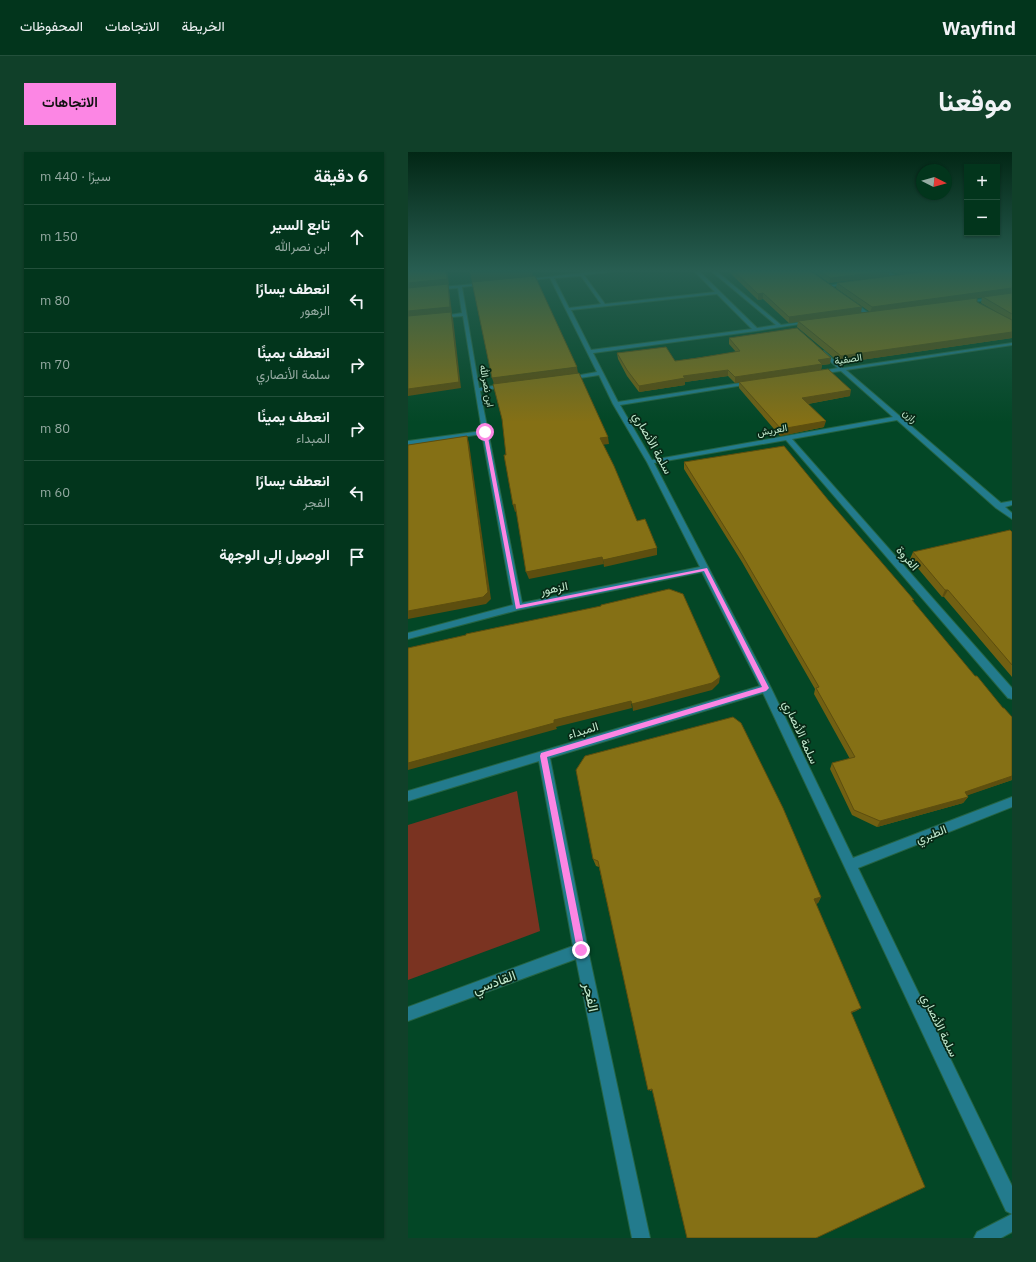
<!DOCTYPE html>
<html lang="ar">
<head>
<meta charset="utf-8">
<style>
  :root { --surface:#02351c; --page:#104029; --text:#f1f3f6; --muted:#96aba3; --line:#23503b; --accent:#fc86e4 }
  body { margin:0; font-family:"IBM Plex Sans",Vazirmatn,sans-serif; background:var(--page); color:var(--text); direction:rtl }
  .controls { position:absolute; right:12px; top:12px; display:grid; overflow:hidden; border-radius:0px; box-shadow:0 1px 3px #0004 }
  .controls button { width:36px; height:36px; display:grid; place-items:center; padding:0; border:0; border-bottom:1px solid var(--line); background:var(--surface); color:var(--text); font:20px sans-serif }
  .compass { position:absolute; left:508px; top:12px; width:36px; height:36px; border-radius:50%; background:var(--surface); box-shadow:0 1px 3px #0004; rotate:96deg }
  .stop { position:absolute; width:12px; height:12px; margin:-9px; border:3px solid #fc86e4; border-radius:50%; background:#fff }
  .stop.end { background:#fc86e4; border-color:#fff; box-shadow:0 1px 4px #0008 }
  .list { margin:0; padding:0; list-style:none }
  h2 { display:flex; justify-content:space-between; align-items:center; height:52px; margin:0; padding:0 16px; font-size:17px }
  h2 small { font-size:13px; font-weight:400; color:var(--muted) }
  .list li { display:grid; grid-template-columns:26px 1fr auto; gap:12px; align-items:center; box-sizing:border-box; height:64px; padding:0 16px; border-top:1px solid var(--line) }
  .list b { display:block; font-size:15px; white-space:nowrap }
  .list p { margin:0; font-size:13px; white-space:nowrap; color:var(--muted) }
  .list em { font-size:13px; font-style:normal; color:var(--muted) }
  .icon { flex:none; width:22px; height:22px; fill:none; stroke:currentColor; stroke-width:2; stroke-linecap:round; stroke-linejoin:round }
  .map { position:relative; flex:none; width:604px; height:1086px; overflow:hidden; direction:ltr; border-radius:0px }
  header { display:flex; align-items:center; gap:24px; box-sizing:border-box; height:56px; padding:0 20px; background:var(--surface); border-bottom:1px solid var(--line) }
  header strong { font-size:19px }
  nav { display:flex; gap:22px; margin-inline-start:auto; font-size:14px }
  .intro { display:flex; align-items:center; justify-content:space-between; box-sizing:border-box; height:96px; padding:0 24px }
  h1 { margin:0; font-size:28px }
  .button { padding:10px 18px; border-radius:0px; background:var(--accent); color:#111; font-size:14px; font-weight:700 }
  main { display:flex; gap:24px; padding:0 24px }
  aside { flex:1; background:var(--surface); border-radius:0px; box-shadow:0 1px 3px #0004 }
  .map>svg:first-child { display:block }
</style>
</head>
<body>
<header>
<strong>Wayfind</strong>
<nav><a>الخريطة</a><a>الاتجاهات</a><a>المحفوظات</a></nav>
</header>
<div class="intro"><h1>موقعنا</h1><a class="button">الاتجاهات</a></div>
<main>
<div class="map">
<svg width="604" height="1086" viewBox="0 0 604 1086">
  <rect width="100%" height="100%" fill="#034726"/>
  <polygon fill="#7a3321" points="109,639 132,779 0,828 0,673"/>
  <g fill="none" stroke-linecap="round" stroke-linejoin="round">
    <g stroke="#256444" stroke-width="2">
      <g id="minor">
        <path d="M199,118h17l-40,5 21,29 110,-12 -22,-22h5l59,58 19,-3 -66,-55h5l66,55 29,-4 2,1 -56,9 -163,22 25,49 135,-21 3,2 -136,22 32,55 241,-43 -52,-46 -25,3v-2l22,-4 -18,-15v-2h4l19,17 169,-25v2l-166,25 155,133 11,-2v4l-7,2 7,6v6l-16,-11 -99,-88 -105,19 220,249v11l-4,-1 -222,-258 -132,23 117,225 82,170 159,-61v10l-154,61 154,318v28l-6,-3 -243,-518 -213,65 38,192 62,288h-18l-56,-279 -168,62v-14l165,-61 -34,-185 -131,40v-10l352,-105 -58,-114 -184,38 -110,29v-6l105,-28 -31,-171 -74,11v-4l74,-10 -19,-115 -24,2 -2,-1 25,-4 -4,-25 -50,4v-2l78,-7 2,1 -26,3 17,101 27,-4 3,2 -29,5 42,212 178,-36 -53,-105 -34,-58 -14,-29 -32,5 -3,-2 33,-6 -47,-94 -27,3 -2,-1zM173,124l20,28 -32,4 -15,-30zM309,142l35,35 -161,21 -20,-40z"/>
        <polygon points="474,118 479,118 491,126 488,127"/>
        <polygon points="443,130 442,132 421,135 419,134"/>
        <polygon points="604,143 604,145 556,151 554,150"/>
        <polygon points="441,149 445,149 463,163 459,164 441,151"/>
        <polygon points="604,1062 604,1080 593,1086 566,1086 569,1080"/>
      </g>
    </g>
    <use href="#minor" fill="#237b8d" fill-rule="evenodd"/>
  </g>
  <g fill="#726012" fill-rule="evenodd">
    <polygon points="319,118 401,118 453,161 381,171 355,147 350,148"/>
    <path d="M403,118h201v68l-172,25 -43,-36 1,-6 72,-9 -34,-24 1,-5 74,-10 -12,1 -9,-3 -61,12zM574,145l-1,6 16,9 -20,-10v-4z"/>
    <polygon points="321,186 422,212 414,213 413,218 442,244 400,252 416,275 372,284 331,236 331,230 327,231 320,224 277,230 277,233 231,240 219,224 210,207 209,201 267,209 328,200 321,192"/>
    <polygon points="276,310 421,349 505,450 604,628 559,643 560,645 555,651 469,675 444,663 422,617 424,611 442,607 406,542 407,537 334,410 276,317"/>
    <polygon points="604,380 604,525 536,445 534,445 502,407 505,400"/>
    <polygon points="185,707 413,745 410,751 408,752 453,856 448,859 242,939 191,715 188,714"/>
  </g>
  <g fill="#5d4e0f">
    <polygon points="38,118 39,118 41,132 40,132 41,137 44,161 43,161 45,166 53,236 0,244 0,131"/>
    <polygon points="90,118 133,118 124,119 125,124 64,130 62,121"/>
    <polygon points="492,118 533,118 491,122"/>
    <polygon points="482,119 481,124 421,131 422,126"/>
    <polygon points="604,136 604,142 462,160 464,155"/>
    <polygon points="355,141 355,147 350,148 350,142"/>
    <polygon points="454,155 453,161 381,171 381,165"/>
    <polygon points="604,180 604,186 432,211 433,204"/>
    <polygon points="423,206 422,212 414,213 413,218 327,231 327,225 410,208"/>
    <polygon points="169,215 170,221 86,232 84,226"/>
    <polygon points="320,218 320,224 277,230 277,233 231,240 231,234 275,224"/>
    <polygon points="443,238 442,244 394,253 394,246"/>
    <polygon points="418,269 416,275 372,284 373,277"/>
    <polygon points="59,284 61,291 83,447 78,452 0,467 0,459"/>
    <polygon points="200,285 201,292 193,293 192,286"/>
    <polygon points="107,352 109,359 107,360 105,353"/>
    <polygon points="249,396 249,403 196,415 195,408"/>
    <polygon points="194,405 196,412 121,427 118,420"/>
    <polygon points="537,438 540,438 536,445 534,445"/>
    <polygon points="312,525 311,531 304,538 225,559 224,552"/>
    <polygon points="223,549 224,556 148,575 149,577 0,618 0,611 146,568"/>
    <polygon points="604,624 604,628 552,646 557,640"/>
    <polygon points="560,645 555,651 469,675 472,669"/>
    <polygon points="413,745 410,751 403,753 406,747"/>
    <polygon points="453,856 448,859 439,863 443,860"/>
  </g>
  <g fill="#857015" stroke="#5d4e0f">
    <polygon points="0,118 38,118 39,127 0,131"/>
    <polygon points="61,118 90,118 62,121"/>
    <polygon points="325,118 401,118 454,155 381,165 355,141 350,142"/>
    <polygon points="411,118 481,118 482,119 422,126"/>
    <polygon points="527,118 604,118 604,136 464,155 429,131"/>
    <polygon points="127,124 169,215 84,226 64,130"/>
    <polygon points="40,132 42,155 0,159 0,136"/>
    <polygon points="604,141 604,162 575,145"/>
    <polygon points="569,146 569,150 604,168 604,180 433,204 390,169"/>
    <polygon points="43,160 51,230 0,237 0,164"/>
    <polygon points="389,176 423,206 410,208 414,212 327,225 320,218 275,224 277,226 231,234 219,218 209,201 258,195 267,209 290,206 332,199 321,186"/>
    <polygon points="420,217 443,238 394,246 418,269 373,277 331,230"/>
    <polygon points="171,221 200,285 192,286 206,314 229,369 237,367 249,396 195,408 194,405 118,420 107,352 105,353 96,303 98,303 94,267 85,232"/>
    <polygon points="59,284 80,440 75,445 0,459 0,293"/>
    <polygon points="376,294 421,349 506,448 504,448 567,524 569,524 595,556 596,556 604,565 604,624 557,640 560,645 472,669 446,658 424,611 447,605 408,536 411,535 334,403 276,310"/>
    <polygon points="602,378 604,380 604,513 540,438 537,438 505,400"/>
    <polygon points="261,437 275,442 312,525 304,531 224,552 223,549 146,568 146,571 0,611 0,496 58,483 58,482 193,454 193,453"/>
    <polygon points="325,565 333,571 375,656 413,745 406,747 453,856 443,860 517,1035 408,1086 279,1086 244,937 240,938 190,709 185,707 168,618 177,604"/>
  </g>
  <linearGradient id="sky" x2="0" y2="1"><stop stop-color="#022715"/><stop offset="0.44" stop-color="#285e52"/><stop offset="1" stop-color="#285e52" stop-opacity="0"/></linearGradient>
  <rect width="604" height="270" fill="url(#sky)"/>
  <polygon fill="#fc86e4" points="77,279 79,280 112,453 299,416 361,536 358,539 139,605 177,798 176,802 173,803 170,802 169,798 132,604 133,601 354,535 296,419 108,457 75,280"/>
  <g text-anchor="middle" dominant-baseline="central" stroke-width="3.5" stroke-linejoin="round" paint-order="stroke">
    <g font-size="10" fill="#c2e8ce" stroke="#072916">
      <text transform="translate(440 207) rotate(-9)">الصفية</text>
      <text transform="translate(79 234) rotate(80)">ابن نصرالله</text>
      <text transform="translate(502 264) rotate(41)">رازن</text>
      <text transform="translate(364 278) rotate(-10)">العريش</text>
    </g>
    <g font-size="12" fill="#c2e8ce" stroke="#072916">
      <text transform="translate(245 291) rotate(61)">سلمة الأنصاري</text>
      <text transform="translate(500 406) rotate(49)">الفروة</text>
      <text transform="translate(146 436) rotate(-11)">الزهور</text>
      <text transform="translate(175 578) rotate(-17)">المبداء</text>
      <text transform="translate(393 580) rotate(65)">سلمة الأنصاري</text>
      <text transform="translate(523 682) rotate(-21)">الطبري</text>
      <text transform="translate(532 873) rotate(64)">سلمة الأنصاري</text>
    </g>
    <g font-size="14" fill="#c2e8ce" stroke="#072916">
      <text transform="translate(86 830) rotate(-20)">القادسي</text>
      <text transform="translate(183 845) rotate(78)">الفجر</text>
    </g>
  </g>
</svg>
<div class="controls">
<button>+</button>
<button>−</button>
</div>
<svg class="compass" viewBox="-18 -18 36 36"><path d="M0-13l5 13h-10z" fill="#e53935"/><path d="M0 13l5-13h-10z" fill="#96aba3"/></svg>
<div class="stop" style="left:77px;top:280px"></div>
<div class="stop end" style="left:173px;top:798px"></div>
</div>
<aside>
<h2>6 دقيقة<small>سيرًا · 440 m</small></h2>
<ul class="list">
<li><svg class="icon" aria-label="ahead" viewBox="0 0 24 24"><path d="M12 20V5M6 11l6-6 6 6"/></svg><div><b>تابع السير</b><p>ابن نصرالله</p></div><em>150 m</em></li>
<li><svg class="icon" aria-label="left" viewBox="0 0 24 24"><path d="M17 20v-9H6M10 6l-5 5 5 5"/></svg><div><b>انعطف يسارًا</b><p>الزهور</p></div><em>80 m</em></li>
<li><svg class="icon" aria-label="right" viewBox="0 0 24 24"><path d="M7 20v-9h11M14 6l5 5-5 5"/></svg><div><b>انعطف يمينًا</b><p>سلمة الأنصاري</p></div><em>70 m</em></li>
<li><svg class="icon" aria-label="right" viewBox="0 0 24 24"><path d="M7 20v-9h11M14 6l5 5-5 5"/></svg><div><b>انعطف يمينًا</b><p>المبداء</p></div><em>80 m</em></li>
<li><svg class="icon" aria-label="left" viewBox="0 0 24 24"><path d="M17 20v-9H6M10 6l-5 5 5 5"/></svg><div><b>انعطف يسارًا</b><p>الفجر</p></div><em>60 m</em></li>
<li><svg class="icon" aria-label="arrive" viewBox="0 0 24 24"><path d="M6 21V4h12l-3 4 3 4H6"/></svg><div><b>الوصول إلى الوجهة</b></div></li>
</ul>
</aside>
</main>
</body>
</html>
